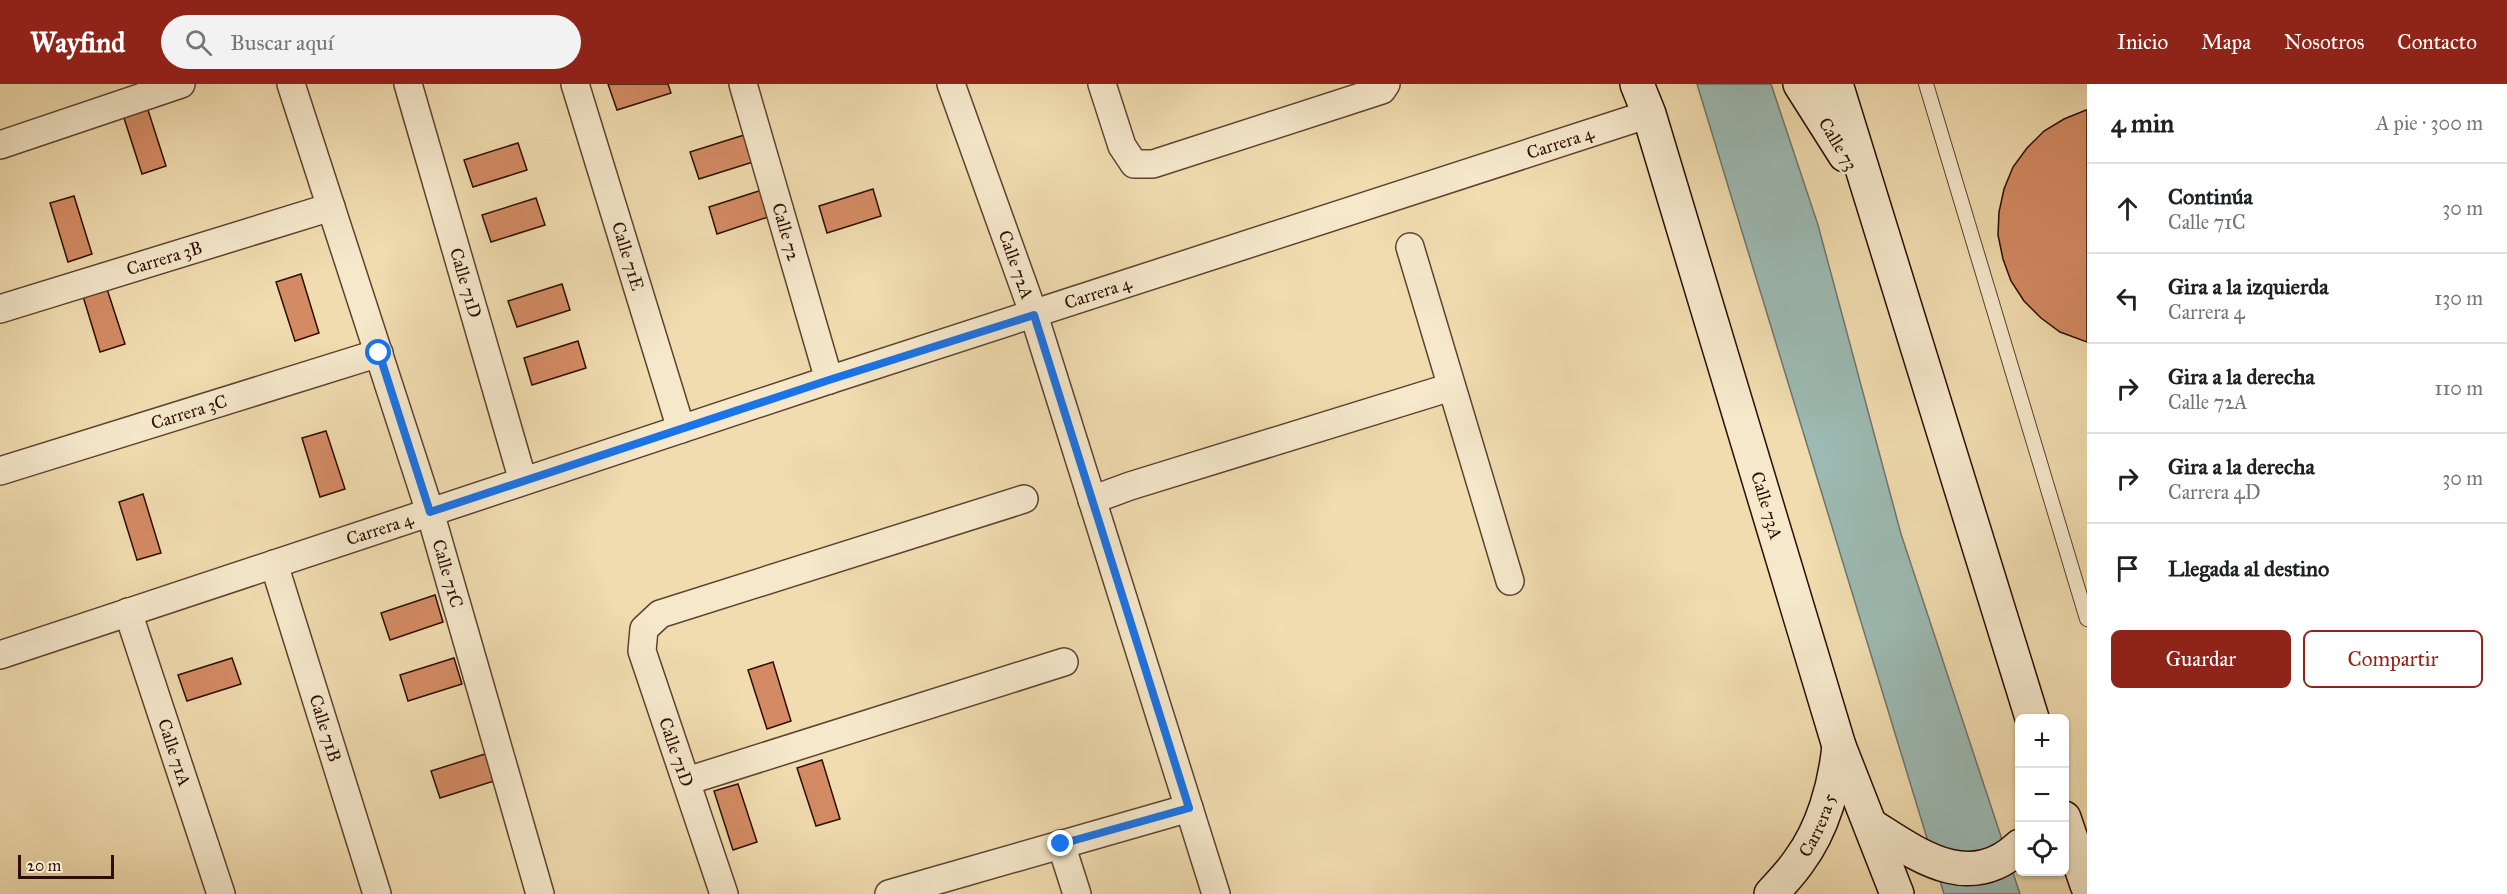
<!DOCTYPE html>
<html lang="es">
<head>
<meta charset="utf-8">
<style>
  :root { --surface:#fff; --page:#f2f2f2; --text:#202124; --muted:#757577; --line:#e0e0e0; --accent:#8f2418 }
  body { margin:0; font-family:"IM FELL Great Primer",serif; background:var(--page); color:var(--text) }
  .controls { position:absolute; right:18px; bottom:18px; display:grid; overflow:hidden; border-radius:9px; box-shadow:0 2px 4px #0004 }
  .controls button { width:54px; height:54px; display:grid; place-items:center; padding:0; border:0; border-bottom:2px solid var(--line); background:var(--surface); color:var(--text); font:30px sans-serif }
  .scale { position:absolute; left:18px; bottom:15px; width:96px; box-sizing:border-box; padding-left:6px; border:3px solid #2c0e04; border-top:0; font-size:16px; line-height:21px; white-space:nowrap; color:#2c0e04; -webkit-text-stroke:4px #f5e8cb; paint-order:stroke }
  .stop { position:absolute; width:18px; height:18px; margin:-14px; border:4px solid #1a73e8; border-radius:50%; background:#fff }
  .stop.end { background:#1a73e8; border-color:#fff; box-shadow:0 2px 6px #0008 }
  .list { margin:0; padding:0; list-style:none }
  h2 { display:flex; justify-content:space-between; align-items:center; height:78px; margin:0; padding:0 24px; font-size:26px }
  h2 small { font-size:20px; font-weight:400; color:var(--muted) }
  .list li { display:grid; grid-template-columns:39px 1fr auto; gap:18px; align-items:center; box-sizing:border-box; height:90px; padding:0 24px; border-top:2px solid var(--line) }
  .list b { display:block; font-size:22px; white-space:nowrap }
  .list p { margin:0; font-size:20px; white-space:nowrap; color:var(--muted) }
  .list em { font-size:20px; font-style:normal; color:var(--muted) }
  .actions { display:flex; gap:12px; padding:18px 24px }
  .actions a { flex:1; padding:14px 0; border:2px solid var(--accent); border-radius:9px; text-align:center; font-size:21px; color:var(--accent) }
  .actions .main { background:var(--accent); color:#fff }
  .icon { flex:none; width:33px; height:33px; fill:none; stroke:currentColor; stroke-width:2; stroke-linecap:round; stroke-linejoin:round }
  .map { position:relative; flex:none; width:2087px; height:810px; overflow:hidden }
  header { display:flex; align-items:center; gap:36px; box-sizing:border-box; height:84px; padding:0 30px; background:var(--accent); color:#fff }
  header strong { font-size:28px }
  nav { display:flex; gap:33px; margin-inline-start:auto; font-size:21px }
  .search { width:420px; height:54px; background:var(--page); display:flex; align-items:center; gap:15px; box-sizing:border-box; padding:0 21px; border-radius:33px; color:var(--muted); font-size:22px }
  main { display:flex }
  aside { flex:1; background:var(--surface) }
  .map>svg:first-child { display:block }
</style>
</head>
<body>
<header>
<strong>Wayfind</strong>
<div class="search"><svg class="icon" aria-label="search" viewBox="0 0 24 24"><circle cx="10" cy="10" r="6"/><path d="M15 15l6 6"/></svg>Buscar aquí</div>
<nav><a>Inicio</a><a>Mapa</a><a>Nosotros</a><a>Contacto</a></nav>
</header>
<main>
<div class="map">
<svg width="2087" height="810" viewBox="0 0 2087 810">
  <rect width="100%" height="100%" fill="#f0dcaf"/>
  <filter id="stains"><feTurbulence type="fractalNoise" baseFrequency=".00333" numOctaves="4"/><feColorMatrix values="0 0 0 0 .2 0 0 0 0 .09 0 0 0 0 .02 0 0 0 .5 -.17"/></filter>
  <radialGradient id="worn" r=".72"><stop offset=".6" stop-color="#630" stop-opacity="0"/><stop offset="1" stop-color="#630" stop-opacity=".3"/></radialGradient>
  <polygon fill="#9cbab3" stroke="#6f756d" stroke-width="1.5" points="1697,0 1771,0 1818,141 1901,450 2020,810 1944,810"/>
  <g fill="#d48b64" stroke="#2c0e04" stroke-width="1.5">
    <polygon points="608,0 668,0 671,9 617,26"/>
    <polygon points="147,23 166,82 142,90 123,31"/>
    <polygon points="2086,26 2087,26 2087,258 2060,248 2041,234 2024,217 2011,197 2003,175 1998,151 1999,128 2004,105 2013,83 2027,64 2044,47 2064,35"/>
    <polygon points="744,51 753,78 699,95 690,68"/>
    <polygon points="518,59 527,86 473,103 464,76"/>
    <polygon points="873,105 881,132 827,149 819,122"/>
    <polygon points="762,106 771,132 717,150 709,123"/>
    <polygon points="74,112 92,170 68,178 50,119"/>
    <polygon points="536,114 545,141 491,158 482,131"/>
    <polygon points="301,190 319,249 295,257 276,198"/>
    <polygon points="562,200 570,226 517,243 508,217"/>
    <polygon points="106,202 125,260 100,268 82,209"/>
    <polygon points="578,257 586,284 532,301 524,274"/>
    <polygon points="326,347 345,405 320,413 302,354"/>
    <polygon points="143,410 161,469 137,476 119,418"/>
    <polygon points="435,511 443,538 390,556 381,529"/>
    <polygon points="232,574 241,600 187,617 178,591"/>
    <polygon points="454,574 462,600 408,617 400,591"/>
    <polygon points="773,578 791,637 767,645 748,586"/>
    <polygon points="485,670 494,697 440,714 431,687"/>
    <polygon points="822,676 840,735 816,742 797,684"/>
    <polygon points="738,700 757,758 733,766 714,707"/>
  </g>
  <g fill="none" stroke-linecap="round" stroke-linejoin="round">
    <g stroke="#5d422f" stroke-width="16">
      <polyline id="lane" points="1926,0 2087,535"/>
    </g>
    <g stroke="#5d422f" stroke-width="30">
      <g id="street">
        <path id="s1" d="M291,0l139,428 110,382"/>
        <path id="s2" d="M408,0l115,397"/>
        <path id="s3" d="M575,0l106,345"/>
        <path id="s4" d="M743,0l86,296"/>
        <path id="s5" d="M951,0l83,231 182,579"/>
        <polyline points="1102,0 1122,62 1134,80 1153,80 1382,6 1386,0"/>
        <polyline points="0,61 181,0"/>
        <polyline points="1410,163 1510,497"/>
        <path id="s6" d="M0,225l331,-102"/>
        <path id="s7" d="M0,387l379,-118"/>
        <polyline points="1092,416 1130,402 1451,303"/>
        <path id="s8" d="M274,480l103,330"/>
        <path id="s9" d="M128,528l93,282"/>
        <path id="s10" d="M0,571l829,-275 820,-266"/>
        <polyline points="687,697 1064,578"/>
        <polyline points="1061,760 1077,810"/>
        <polyline points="724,810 642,567 644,545 660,530 1024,415"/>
        <polyline points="889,810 1189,724"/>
      </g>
    </g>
    <g stroke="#2c0e04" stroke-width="36">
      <g id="secondary">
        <path id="s11" d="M1637,0l12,30 190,632 58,148"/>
        <polyline points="1800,0 1845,71"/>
        <polyline points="1836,0 2032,634"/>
        <polyline points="2064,734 2087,801"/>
        <path d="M1872,742c46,29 97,68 148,20"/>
        <path id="s12" d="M1771,810c10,-11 20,-21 28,-33 24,-32 36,-76 40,-115"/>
      </g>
    </g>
    <use href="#lane" stroke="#f5e8cb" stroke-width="14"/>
    <use href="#street" stroke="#f5e8cb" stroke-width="27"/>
    <use href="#secondary" stroke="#f5e8cb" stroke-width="33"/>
  </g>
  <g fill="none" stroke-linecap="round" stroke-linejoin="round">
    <polyline stroke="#1a73e8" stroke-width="8" points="379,269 430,428 829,296 1034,231 1189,724 1061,760"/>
  </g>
  <g text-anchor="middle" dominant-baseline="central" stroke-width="5" stroke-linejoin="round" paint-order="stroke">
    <g font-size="18" fill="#2c0e04" stroke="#f5e8cb">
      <text stroke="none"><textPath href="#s10" startOffset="1642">Carrera 4</textPath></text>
      <text transform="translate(1838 60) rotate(59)">Calle 73</text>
      <text stroke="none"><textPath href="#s4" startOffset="154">Calle 72</textPath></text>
      <text stroke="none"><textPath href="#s3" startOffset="180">Calle 71E</textPath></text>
      <text stroke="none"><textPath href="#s6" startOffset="172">Carrera 3B</textPath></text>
      <text stroke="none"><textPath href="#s5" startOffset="192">Calle 72A</textPath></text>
      <text stroke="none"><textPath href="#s2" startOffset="207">Calle 71D</textPath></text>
      <text stroke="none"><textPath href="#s10" startOffset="1156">Carrera 4</textPath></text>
      <text stroke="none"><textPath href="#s7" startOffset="198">Carrera 3C</textPath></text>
      <text stroke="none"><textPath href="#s11" startOffset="441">Calle 73A</textPath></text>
      <text stroke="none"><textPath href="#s10" startOffset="400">Carrera 4</textPath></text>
      <text stroke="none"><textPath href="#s1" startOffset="514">Calle 71C</textPath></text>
      <text stroke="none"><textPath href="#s8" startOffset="172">Calle 71B</textPath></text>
      <text transform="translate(676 668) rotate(71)">Calle 71D</text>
      <text stroke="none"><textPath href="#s9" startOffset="148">Calle 71A</textPath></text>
      <text stroke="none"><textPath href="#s12" startOffset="84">Carrera 5</textPath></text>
    </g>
  </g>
  <rect width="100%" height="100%" filter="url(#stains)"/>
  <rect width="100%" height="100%" fill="url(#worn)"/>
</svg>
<div class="controls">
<button>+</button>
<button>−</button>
<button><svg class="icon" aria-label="locate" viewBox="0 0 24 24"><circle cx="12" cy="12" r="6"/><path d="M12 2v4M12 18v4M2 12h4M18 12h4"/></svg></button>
</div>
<div class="scale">20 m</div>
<div class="stop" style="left:379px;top:269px"></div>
<div class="stop end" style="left:1061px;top:760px"></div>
</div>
<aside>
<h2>4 min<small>A pie · 300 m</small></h2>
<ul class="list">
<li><svg class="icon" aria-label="ahead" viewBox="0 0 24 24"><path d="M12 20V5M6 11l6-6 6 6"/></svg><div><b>Continúa</b><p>Calle 71C</p></div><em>30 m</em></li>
<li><svg class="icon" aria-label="left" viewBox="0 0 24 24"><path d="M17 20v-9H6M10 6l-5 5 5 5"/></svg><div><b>Gira a la izquierda</b><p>Carrera 4</p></div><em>130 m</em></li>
<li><svg class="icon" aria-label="right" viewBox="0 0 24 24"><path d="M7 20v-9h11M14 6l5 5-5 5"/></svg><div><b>Gira a la derecha</b><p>Calle 72A</p></div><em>110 m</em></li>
<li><svg class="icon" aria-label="right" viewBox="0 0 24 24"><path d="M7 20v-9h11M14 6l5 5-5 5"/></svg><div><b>Gira a la derecha</b><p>Carrera 4D</p></div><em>30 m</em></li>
<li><svg class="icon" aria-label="arrive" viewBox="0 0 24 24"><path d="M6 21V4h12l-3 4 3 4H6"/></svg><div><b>Llegada al destino</b></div></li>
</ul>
<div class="actions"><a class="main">Guardar</a><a>Compartir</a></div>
</aside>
</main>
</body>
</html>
